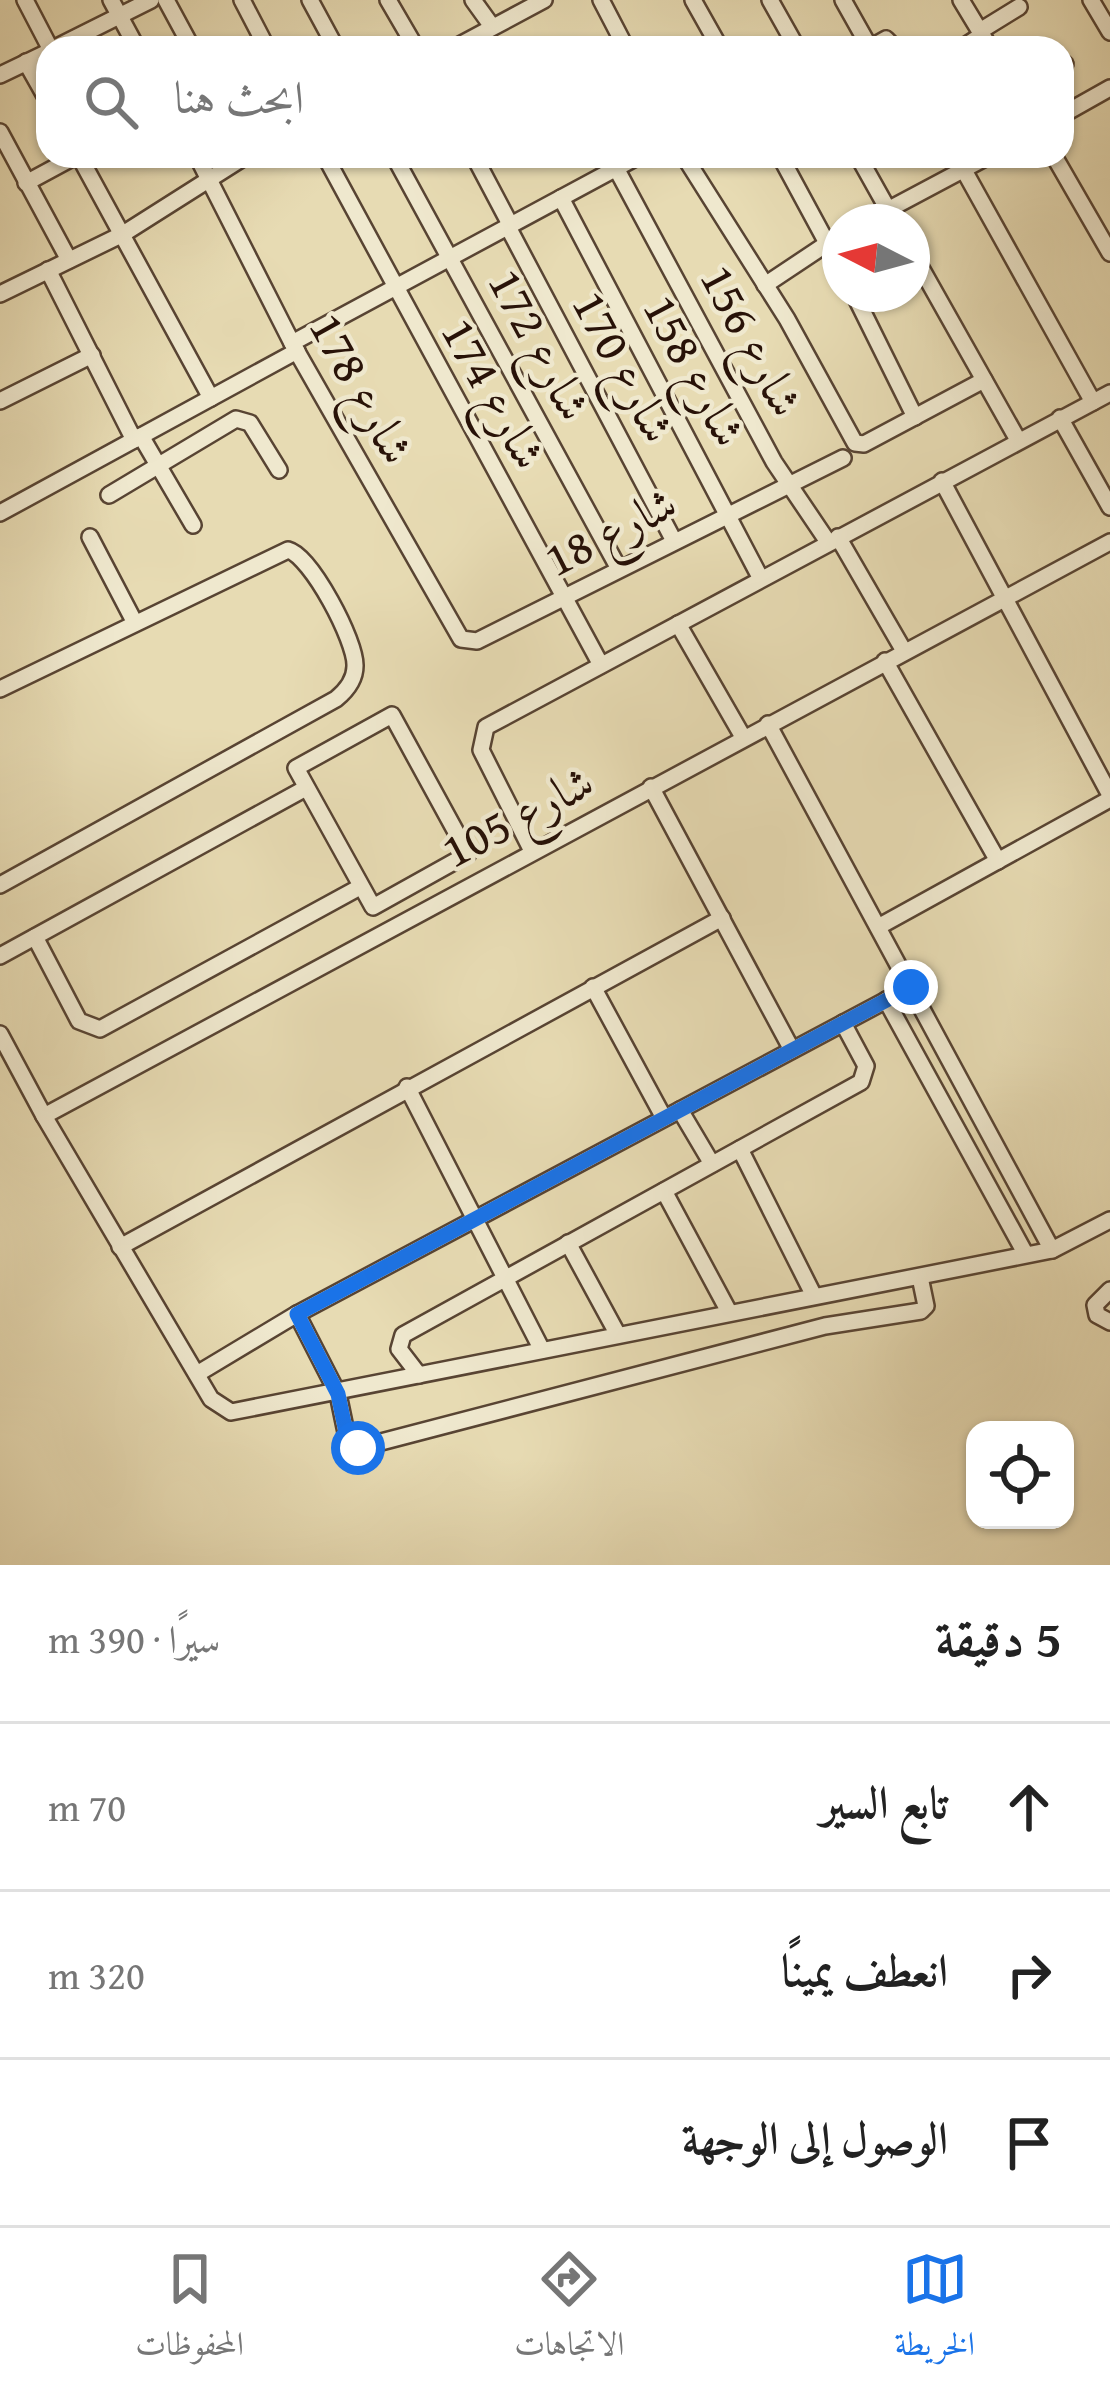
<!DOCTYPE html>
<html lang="ar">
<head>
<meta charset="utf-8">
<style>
  :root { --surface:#fff; --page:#f2f2f2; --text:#222; --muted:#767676; --line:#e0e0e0; --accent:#1a73e8 }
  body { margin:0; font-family:"Gentium Book Plus",Amiri,serif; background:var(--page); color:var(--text); direction:rtl }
  .controls { position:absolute; right:36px; bottom:36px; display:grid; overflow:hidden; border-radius:24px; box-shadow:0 3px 9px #0004 }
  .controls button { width:108px; height:108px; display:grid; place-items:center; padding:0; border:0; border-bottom:3px solid var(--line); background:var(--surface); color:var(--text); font:60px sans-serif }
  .compass { position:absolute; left:822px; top:204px; width:108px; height:108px; border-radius:50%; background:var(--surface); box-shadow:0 3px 9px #0004; rotate:276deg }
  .stop { position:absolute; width:36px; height:36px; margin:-27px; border:9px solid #1a73e8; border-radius:50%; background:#fff }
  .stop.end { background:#1a73e8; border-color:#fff; box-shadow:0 3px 12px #0008 }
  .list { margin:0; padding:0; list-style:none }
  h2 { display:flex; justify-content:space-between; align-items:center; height:156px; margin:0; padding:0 48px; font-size:51px }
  h2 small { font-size:39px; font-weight:400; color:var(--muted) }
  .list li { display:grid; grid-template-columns:78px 1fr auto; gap:36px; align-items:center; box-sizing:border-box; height:168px; padding:0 48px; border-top:3px solid var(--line) }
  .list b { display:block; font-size:45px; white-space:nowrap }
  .list em { font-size:39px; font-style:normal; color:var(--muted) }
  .icon { flex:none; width:66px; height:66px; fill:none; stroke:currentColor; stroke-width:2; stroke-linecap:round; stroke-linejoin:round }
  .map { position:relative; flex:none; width:1110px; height:1565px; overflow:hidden; direction:ltr }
  .search { position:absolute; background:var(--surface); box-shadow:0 3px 9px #0004; left:36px; right:36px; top:36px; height:132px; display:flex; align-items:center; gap:30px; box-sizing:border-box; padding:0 42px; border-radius:36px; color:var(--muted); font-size:45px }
  .sheet { height:660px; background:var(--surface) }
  nav { display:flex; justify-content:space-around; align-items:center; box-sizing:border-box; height:168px; border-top:3px solid var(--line); background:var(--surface); font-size:33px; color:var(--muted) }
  nav a { display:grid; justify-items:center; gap:6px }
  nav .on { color:var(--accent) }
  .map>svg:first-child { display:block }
</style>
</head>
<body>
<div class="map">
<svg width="1110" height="1565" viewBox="0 0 1110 1565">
  <rect width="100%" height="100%" fill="#e7dbb3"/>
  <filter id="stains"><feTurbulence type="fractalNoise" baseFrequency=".00167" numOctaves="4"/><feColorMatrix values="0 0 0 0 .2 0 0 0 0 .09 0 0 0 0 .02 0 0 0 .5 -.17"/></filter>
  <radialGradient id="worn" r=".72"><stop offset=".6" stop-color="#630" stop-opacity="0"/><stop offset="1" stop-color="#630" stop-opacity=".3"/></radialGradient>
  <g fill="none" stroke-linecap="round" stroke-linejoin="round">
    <g stroke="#584433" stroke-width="20">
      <g id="minor">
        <polyline points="25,0 50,48"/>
        <polyline points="111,0 137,48"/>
        <polyline points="166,0 192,48"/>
        <polyline points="242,0 267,48"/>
        <polyline points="310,0 336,48"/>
        <polyline points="388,0 416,48"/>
        <polyline points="473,0 491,25"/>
        <polyline points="601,0 626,48"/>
        <polyline points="693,0 720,48"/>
        <polyline points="770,0 797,48"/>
        <polyline points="843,0 870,48"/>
        <polyline points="961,0 990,48"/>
        <polyline points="1091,0 1110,32"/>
        <polyline points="980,31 1019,7"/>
        <polyline points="55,48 151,0"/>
        <polyline points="454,48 544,0"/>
        <polyline points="870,48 886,39 895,48"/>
        <polyline points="962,48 982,35"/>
        <polyline points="26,62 48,101"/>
        <polyline points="1062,66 1065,64"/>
        <polyline points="0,75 48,52"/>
        <polyline points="1062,115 1110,88"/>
        <polyline points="0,132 69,260"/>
        <polyline points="79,156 211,398"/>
        <polyline points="197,156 292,343 461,639 477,641 843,458"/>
        <polyline points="325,156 601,665"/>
        <polyline points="394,156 619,569"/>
        <polyline points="474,156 511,226"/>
        <polyline points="684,156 787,319 855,443 864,444 984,380"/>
        <polyline points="780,156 840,267"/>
        <polyline points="858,156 895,222"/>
        <polyline points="956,156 1093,402"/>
        <polyline points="1054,156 1110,253"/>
        <polyline points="616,168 774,462 828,542"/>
        <polyline points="26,183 76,156"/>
        <polyline points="561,198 761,579"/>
        <polyline points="865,222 989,156"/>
        <polyline points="508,227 674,541"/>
        <polyline points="912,252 1018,440"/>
        <polyline points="48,270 134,440"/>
        <polyline points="765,285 840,235"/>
        <polyline points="0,294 123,234 246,156"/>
        <polyline points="854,294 915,417"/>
        <polyline points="292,343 639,156"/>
        <polyline points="0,401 92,355"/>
        <polyline points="1060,418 1110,507"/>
        <polyline points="141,436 193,525"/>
        <polyline points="942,481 1110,795"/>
        <polyline points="109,495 236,419 250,423 279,470"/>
        <polyline points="0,513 297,351"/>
        <polyline points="90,537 135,623"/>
        <polyline points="838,537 904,651"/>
        <polyline points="678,624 743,737"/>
        <polyline points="885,661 998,861"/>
        <path d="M0,689l288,-139c23,6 68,91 67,116 0,14 -8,24 -19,33l-336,186"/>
        <polygon points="392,715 468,854 373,907 296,768"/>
        <polyline points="768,724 1052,1250"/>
        <polyline points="651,787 792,1050"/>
        <polyline points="532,851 481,750 486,727 1110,393"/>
        <polyline points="878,927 1110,799"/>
        <polyline points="35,937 79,1021 100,1029 360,887"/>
        <polyline points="0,956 306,788"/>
        <polyline points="593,987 664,1118"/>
        <polyline points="886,1000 1025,1253"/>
        <polyline points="0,1034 44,1116 1110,542"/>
        <polyline points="407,1087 542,1350"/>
        <polyline points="680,1110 712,1164"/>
        <polyline points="44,1116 211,1399 231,1412 1052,1250 1110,1220"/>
        <polyline points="740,1149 814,1296"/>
        <polyline points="664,1191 728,1310"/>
        <polyline points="568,1243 618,1335"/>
        <polyline points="120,1247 722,918"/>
        <polyline points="1110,1290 1095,1305 1097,1315 1110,1322"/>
        <polyline points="297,1314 338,1394 348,1442 358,1448 825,1326 921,1311 926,1306 920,1277"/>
        <polyline points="197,1374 297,1314 911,987"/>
        <polyline points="419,1375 399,1349 403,1335 861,1082 866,1066 843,1023"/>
      </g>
    </g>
    <use href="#minor" stroke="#efe8ce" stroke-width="15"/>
  </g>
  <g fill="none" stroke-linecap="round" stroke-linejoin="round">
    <polyline stroke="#1a73e8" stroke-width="15" points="358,1448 348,1442 338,1394 297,1314 911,987"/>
  </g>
  <g text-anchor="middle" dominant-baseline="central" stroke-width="9" stroke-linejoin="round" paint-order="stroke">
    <g font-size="48" fill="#281208" stroke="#efe8ce">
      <text transform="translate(753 340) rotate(62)">شارع 156</text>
      <text transform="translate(541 344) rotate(62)">شارع 172</text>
      <text transform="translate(625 366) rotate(62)">شارع 170</text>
      <text transform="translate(696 370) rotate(62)">شارع 158</text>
      <text transform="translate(363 388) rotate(61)">شارع 178</text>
      <text transform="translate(495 393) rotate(61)">شارع 174</text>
      <text transform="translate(610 530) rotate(-27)">شارع 18</text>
      <text transform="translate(517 815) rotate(-28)">شارع 105</text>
    </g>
  </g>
  <rect width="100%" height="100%" filter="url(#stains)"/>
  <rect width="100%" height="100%" fill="url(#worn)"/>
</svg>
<div class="controls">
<button><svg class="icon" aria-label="locate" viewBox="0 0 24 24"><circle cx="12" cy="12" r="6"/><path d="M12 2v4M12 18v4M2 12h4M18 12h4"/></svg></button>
</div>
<svg class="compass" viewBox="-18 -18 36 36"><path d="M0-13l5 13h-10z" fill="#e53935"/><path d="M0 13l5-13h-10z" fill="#767676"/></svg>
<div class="stop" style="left:358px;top:1448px"></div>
<div class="stop end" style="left:911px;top:987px"></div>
<div class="search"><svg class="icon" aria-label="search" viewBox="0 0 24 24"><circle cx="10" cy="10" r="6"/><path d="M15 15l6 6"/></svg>ابحث هنا</div>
</div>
<section class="sheet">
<h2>5 دقيقة<small>سيرًا · 390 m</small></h2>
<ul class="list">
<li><svg class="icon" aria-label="ahead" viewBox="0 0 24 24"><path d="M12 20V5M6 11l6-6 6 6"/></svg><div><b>تابع السير</b></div><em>70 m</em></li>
<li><svg class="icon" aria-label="right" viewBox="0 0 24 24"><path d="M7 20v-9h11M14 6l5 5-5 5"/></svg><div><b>انعطف يمينًا</b></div><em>320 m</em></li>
<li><svg class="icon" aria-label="arrive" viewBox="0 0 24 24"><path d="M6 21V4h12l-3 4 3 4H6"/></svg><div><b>الوصول إلى الوجهة</b></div></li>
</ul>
</section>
<nav>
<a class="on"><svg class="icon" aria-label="map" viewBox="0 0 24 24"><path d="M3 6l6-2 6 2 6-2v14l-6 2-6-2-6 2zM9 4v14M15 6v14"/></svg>الخريطة</a>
<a><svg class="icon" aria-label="directions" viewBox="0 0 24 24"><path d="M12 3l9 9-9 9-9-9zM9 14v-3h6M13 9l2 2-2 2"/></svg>الاتجاهات</a>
<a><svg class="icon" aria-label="saved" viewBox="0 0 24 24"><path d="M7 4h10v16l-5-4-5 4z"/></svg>المحفوظات</a>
</nav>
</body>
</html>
